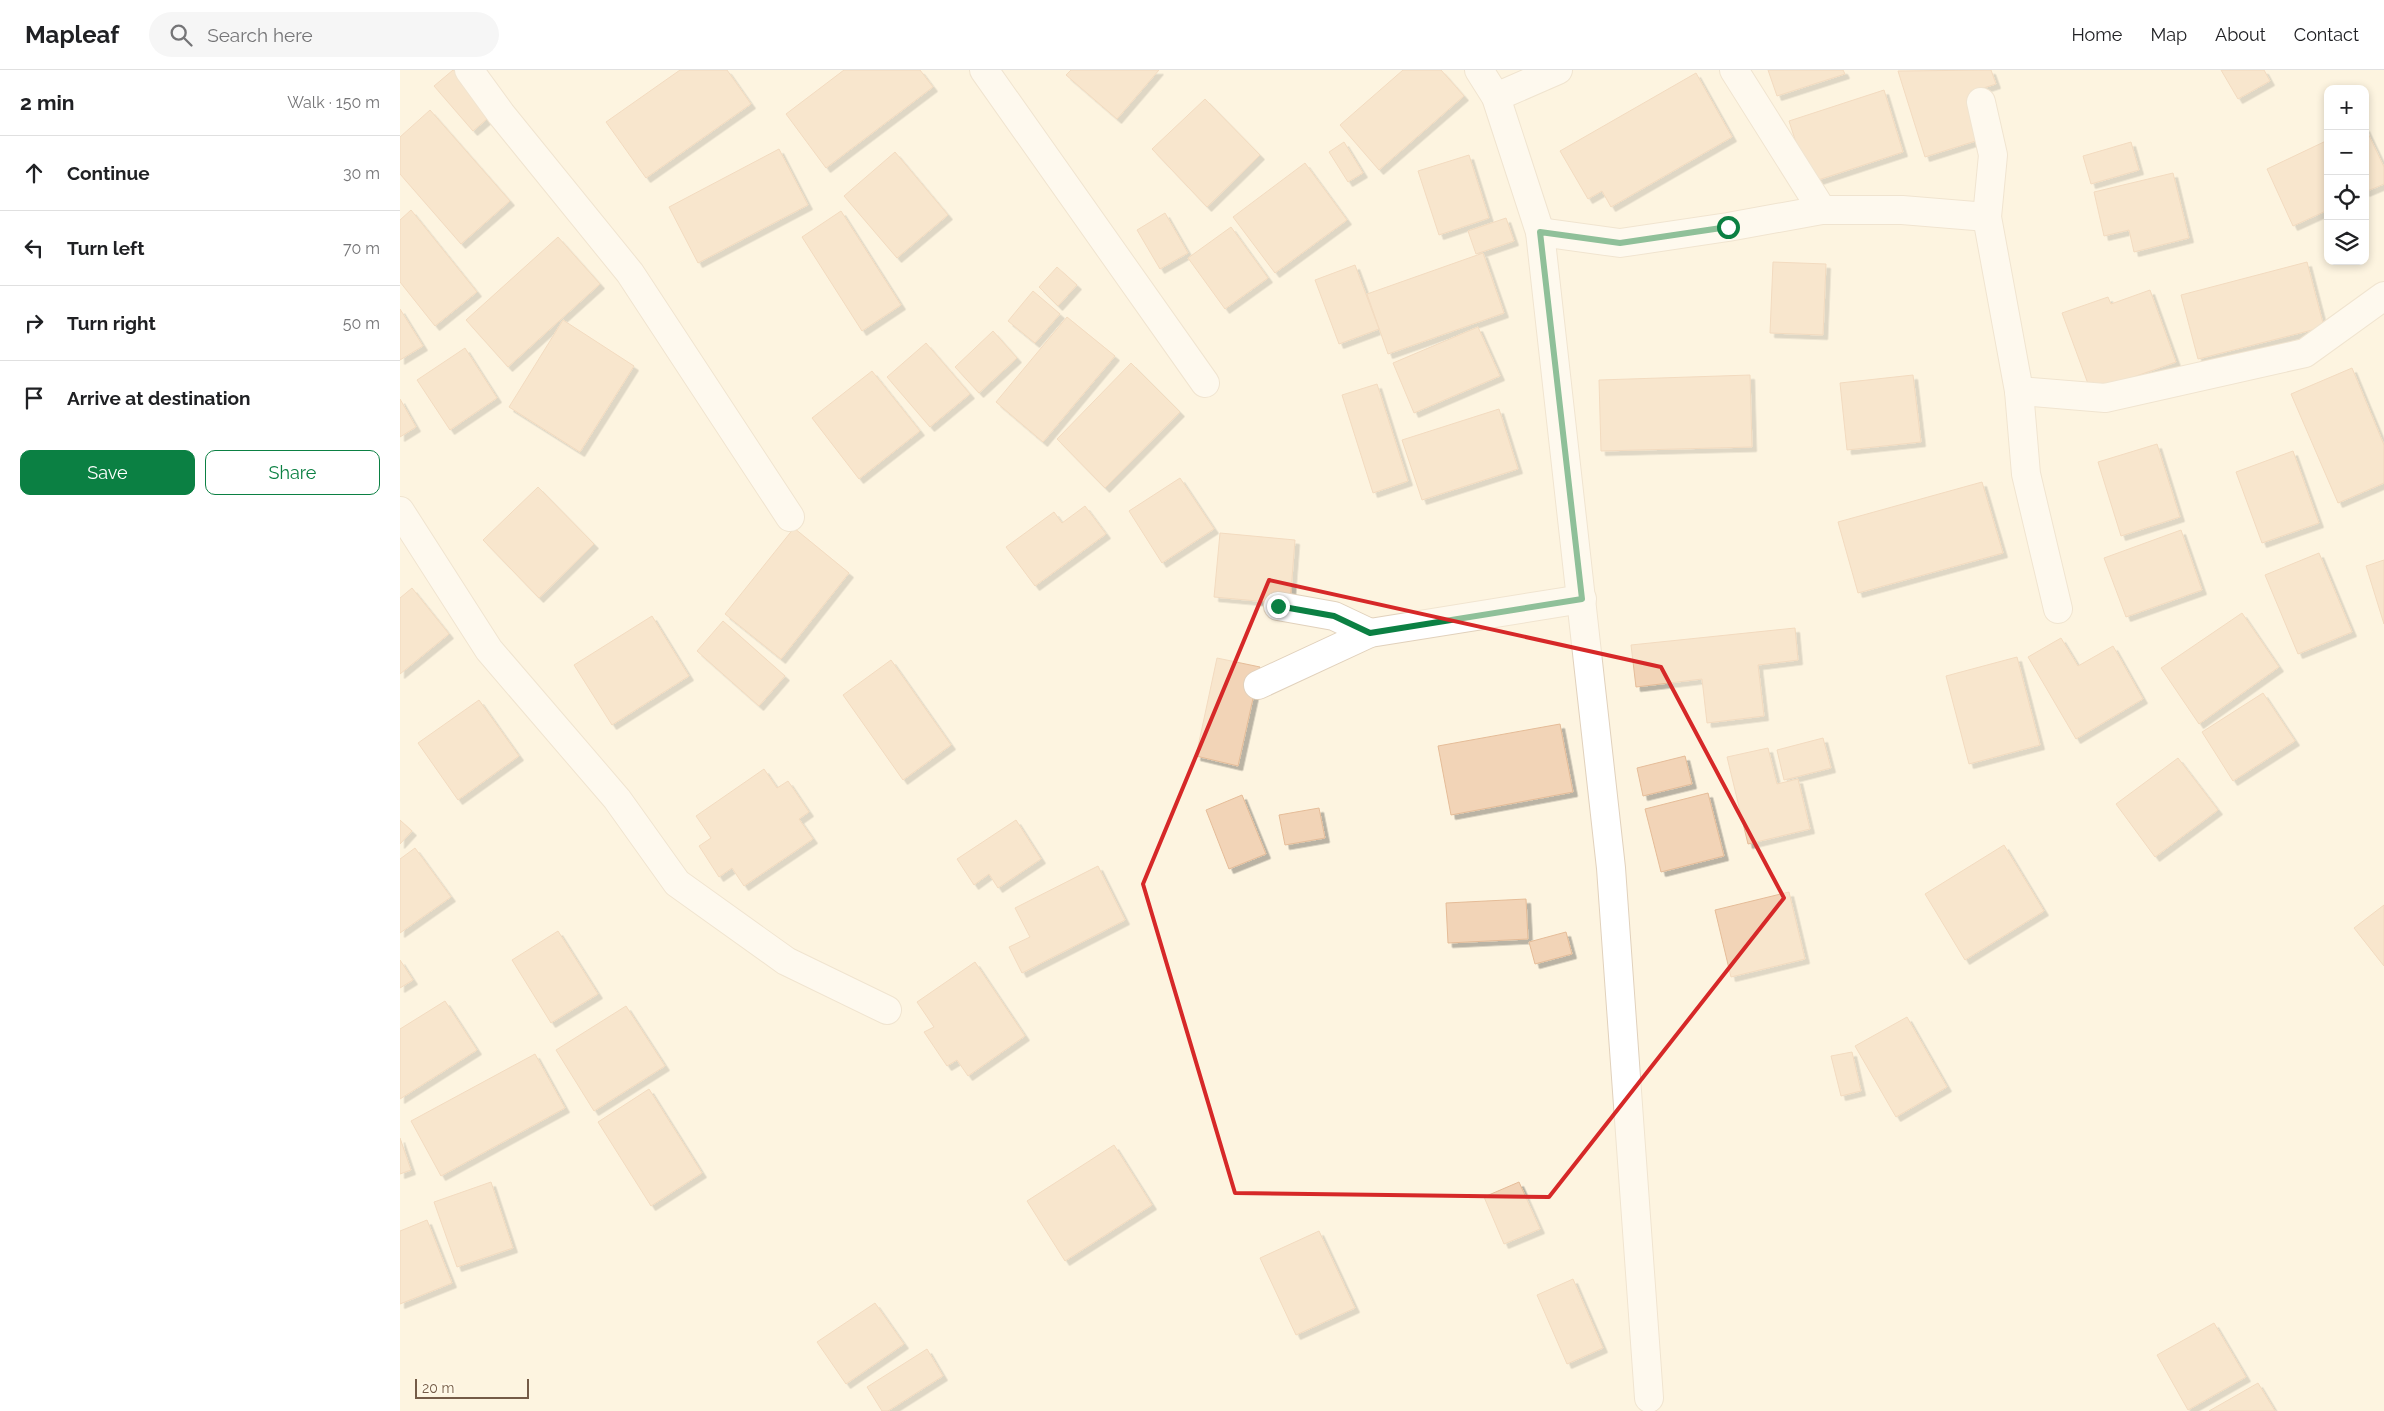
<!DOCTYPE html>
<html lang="en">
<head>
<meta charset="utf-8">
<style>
  :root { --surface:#fff; --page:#f6f6f6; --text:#202124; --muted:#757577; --line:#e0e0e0; --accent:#0b8043 }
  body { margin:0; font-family:Raleway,sans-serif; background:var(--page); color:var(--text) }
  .controls { position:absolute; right:15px; top:15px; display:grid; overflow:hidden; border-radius:10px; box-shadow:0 2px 8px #0003 }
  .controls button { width:45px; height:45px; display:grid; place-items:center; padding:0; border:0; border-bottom:1px solid var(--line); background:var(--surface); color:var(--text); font:25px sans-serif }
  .scale { position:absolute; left:15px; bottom:12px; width:114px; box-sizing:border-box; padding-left:5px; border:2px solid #745b47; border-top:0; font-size:14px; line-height:18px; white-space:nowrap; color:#745b47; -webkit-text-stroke:4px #fff8e7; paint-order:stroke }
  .stop { position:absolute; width:15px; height:15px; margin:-11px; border:4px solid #0b8043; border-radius:50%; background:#fff }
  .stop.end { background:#0b8043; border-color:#fff; box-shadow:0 1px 5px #0008 }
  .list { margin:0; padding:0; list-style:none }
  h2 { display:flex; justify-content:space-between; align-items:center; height:65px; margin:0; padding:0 20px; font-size:21px }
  h2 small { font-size:16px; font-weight:400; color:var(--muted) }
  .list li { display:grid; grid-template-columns:32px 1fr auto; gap:15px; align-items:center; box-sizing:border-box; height:75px; padding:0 20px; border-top:1px solid var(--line) }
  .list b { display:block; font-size:19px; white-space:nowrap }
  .list em { font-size:16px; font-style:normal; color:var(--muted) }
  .actions { display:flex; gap:10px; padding:15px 20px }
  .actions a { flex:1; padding:11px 0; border:1px solid var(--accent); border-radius:10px; text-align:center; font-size:18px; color:var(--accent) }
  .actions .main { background:var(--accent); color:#fff }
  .icon { flex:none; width:28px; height:28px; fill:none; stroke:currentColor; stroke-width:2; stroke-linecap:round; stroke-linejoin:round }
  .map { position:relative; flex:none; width:1984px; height:1341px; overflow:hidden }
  header { display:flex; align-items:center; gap:30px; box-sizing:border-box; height:70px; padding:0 25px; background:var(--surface); border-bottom:1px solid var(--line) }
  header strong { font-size:24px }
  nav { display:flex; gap:28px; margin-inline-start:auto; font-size:18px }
  .search { width:350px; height:45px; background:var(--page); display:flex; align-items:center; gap:12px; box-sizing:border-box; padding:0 18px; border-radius:28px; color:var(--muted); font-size:19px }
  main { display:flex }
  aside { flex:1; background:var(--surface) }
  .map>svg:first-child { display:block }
</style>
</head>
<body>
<header>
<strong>Mapleaf</strong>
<div class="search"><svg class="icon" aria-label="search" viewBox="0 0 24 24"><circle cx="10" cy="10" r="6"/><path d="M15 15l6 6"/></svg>Search here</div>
<nav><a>Home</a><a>Map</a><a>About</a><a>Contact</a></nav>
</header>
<main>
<aside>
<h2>2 min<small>Walk · 150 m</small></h2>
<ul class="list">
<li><svg class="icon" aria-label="ahead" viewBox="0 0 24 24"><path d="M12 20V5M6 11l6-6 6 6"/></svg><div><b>Continue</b></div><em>30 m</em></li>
<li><svg class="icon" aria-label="left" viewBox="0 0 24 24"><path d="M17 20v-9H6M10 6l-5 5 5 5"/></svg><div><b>Turn left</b></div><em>70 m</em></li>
<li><svg class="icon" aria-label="right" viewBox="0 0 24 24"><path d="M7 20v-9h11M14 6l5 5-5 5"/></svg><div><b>Turn right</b></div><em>50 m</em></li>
<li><svg class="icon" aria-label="arrive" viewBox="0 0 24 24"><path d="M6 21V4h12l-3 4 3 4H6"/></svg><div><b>Arrive at destination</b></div></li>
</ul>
<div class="actions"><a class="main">Save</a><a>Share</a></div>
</aside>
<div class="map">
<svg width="1984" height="1341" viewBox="0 0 1984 1341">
  <defs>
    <filter id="shadow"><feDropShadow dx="4.5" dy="4.5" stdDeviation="0" flood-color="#0004"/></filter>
  </defs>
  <rect width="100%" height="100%" fill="#fdf4e0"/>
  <g fill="#f2d4b7" stroke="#e5bc98" filter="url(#shadow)">
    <polygon points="53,0 57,0 94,43 73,61 34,16"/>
    <polygon points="280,0 327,0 351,34 246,108 206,52"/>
    <polygon points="444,0 520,0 533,17 426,98 386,44"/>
    <polygon points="671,0 759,0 717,49 666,5"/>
    <polygon points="1003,0 1041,0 1064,26 979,100 940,55"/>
    <polygon points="1368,0 1443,0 1445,4 1377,26"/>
    <polygon points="1591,0 1596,14 1571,22 1585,68 1525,87 1498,1"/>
    <polygon points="1821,0 1864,0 1870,11 1838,29"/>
    <polygon points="1296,3 1332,67 1211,137 1202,121 1188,129 1160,81"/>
    <polygon points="1484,20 1503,82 1409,113 1389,51"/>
    <polygon points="805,29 860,85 807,137 752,79"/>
    <polygon points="30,40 110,131 61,174 0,104 0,67"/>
    <polygon points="1965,57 1984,97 1984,114 1965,122"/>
    <polygon points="1928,70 1928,140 1893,156 1867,99"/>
    <polygon points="944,72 963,103 948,112 929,82"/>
    <polygon points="1731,72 1739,100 1691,114 1683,86"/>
    <polygon points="379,79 408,135 298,193 269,137"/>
    <polygon points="495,82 548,145 497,188 444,126"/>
    <polygon points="1069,85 1089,148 1039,165 1018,101"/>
    <polygon points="905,93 947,150 875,203 833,147"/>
    <polygon points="1773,103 1789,168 1734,182 1729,160 1704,166 1694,122"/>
    <polygon points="11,140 77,222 35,256 0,212 0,150"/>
    <polygon points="441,141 501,235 462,261 402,167"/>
    <polygon points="765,143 788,183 760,199 737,160"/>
    <polygon points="1106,148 1114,171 1076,184 1068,161"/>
    <polygon points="831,157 868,208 825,239 788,188"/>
    <polygon points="158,167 200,214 108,297 66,250"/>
    <polygon points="1083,183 1104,243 988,284 967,224"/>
    <polygon points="1373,192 1426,194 1423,265 1370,263"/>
    <polygon points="1907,192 1924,257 1798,289 1781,225"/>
    <polygon points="955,195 979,259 939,274 915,210"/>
    <polygon points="657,197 677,215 658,236 639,217"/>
    <polygon points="1750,220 1776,292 1691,322 1662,243 1708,227 1711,234"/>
    <polygon points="633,221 660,244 635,273 608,251"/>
    <polygon points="0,239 23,276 0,290"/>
    <polygon points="667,247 715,286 643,372 596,332"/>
    <polygon points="163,250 234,296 180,382 109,337"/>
    <polygon points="1078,257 1100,306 1014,343 993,293"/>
    <polygon points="593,261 617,288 579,323 555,297"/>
    <polygon points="526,273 570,324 530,357 487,307"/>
    <polygon points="65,278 97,328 50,360 17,310"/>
    <polygon points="731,293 780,342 705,418 657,369"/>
    <polygon points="1952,298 1984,375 1984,413 1938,433 1891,324"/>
    <polygon points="472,301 520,361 459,409 412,348"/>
    <polygon points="1350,305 1352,377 1201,381 1199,310"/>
    <polygon points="1513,305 1521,372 1447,380 1440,313"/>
    <polygon points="977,314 1008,411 973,423 942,325"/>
    <polygon points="0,329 16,357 0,367"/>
    <polygon points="1099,339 1118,399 1022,430 1002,370"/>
    <polygon points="1757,374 1780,447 1721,466 1698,392"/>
    <polygon points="1893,381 1919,453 1862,473 1836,402"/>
    <polygon points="780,408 814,459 762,493 729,441"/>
    <polygon points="1582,412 1603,483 1458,523 1438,452"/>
    <polygon points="138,417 194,474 139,528 83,470"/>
    <polygon points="685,436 706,464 635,516 606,477 654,442 662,453"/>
    <polygon points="394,458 449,503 381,589 325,544"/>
    <polygon points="1781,460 1802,520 1726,547 1704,488"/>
    <polygon points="820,463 895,470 890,534 814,527"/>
    <polygon points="1919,483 1952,562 1898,584 1865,505"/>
    <polygon points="1984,490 1984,554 1966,496"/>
    <polygon points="12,518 49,564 0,604 0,528"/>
    <polygon points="1842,543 1879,597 1799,654 1761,598"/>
    <polygon points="252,546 289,606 212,655 174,595"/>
    <polygon points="323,551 385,606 359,636 297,581"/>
    <polygon points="1395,558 1398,590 1358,595 1364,646 1307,653 1302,609 1236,617 1231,575"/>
    <polygon points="1661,568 1678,596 1713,576 1743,629 1676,669 1628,587"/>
    <polygon points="1617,587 1640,675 1569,694 1546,606"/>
    <polygon points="817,588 860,597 838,696 796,686"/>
    <polygon points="491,590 551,675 503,710 443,625"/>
    <polygon points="1863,623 1895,671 1833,711 1802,662"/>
    <polygon points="79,630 119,686 58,730 18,673"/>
    <polygon points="1160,654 1173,722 1051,745 1038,676"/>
    <polygon points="1423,668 1431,698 1384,710 1377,680"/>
    <polygon points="1368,678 1377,714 1398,709 1410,759 1348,774 1327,687"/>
    <polygon points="1285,686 1292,714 1243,726 1237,698"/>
    <polygon points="1778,688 1818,740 1755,787 1716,734"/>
    <polygon points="364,699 377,718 388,711 409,742 399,749 413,769 344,816 332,798 319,807 299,776 311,768 296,746"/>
    <polygon points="1308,723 1324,786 1261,802 1245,739"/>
    <polygon points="842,725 866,784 829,799 806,740"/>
    <polygon points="919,738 925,768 885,775 879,745"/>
    <polygon points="0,750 12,761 0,774"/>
    <polygon points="616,750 641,789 598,818 589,804 574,815 557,789"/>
    <polygon points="1604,775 1644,841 1565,890 1525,824"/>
    <polygon points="15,778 51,827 0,863 0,789"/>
    <polygon points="698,796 725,850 622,903 609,877 630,867 615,838"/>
    <polygon points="1389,822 1405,889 1331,907 1315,840"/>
    <polygon points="1126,829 1128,869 1048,873 1046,833"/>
    <polygon points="1984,835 1984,896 1954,858"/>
    <polygon points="158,861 198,924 151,953 112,890"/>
    <polygon points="1166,862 1172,884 1135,894 1129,872"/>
    <polygon points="0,890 13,910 0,918"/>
    <polygon points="575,892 625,966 568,1006 557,990 547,996 524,962 534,957 517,932"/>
    <polygon points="45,931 77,980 0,1029 0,959"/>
    <polygon points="226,936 265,996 194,1041 156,980"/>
    <polygon points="1507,947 1547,1017 1496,1047 1455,976"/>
    <polygon points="1452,982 1461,1021 1441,1026 1431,986"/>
    <polygon points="135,984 165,1038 41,1106 11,1051"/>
    <polygon points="249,1019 302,1103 251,1136 198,1052"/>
    <polygon points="0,1068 11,1100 0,1104"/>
    <polygon points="714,1075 752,1135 665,1191 627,1131"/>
    <polygon points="91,1112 113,1178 57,1197 34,1132"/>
    <polygon points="1119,1112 1140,1159 1104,1174 1084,1127"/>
    <polygon points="27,1150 52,1213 0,1234 0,1161"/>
    <polygon points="919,1161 955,1238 896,1265 860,1188"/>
    <polygon points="1173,1209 1203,1278 1167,1294 1137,1225"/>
    <polygon points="475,1233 504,1274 446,1314 417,1272"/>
    <polygon points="1814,1253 1846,1307 1788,1340 1757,1285"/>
    <polygon points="527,1279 543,1306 488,1341 482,1341 467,1317"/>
    <polygon points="1858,1313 1875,1341 1809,1341"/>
  </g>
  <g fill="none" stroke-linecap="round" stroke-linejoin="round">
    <g stroke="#e1d1bc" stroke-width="30">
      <g id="minor">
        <polyline points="69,0 101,44 230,203 390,447"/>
        <polyline points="584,0 805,313"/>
        <polyline points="1079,0 1096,27 1140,162 1211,798 1249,1328"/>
        <polyline points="1334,0 1422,140"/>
        <polyline points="1096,27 1158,0"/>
        <polyline points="1581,32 1593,85 1587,147 1619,321 1626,404 1658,539"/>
        <polyline points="1140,162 1220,173 1328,157 1422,140 1502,140 1587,147"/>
        <polyline points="1619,321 1705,328 1905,283 1984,226"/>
        <polyline points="0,441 89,580 217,729 277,813 386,891 487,940"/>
        <polyline points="878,536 934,546 970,563"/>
        <polyline points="858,615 970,563 1182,529"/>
      </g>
    </g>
    <use href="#minor" stroke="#fff" stroke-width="28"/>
  </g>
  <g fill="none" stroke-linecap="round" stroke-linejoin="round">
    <polyline stroke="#0b8043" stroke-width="6" points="878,536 934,546 970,563 1182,529 1140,162 1220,173 1328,157"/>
  </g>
  <path d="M0 0H1984V1341H0ZM869,510l392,87 123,231 -235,299 -314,-4 -92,-309z" fill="#fdf4e0" fill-opacity=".55" fill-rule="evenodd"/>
  <path fill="none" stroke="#d62828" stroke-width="4" stroke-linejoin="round" d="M869,510l392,87 123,231 -235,299 -314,-4 -92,-309z"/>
</svg>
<div class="controls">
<button>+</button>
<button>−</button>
<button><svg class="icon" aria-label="locate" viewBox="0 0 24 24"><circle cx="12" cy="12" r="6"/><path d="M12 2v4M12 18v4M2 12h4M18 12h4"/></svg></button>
<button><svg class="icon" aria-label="layers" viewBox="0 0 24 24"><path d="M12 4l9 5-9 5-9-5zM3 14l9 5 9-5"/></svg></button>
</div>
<div class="scale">20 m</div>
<div class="stop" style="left:1328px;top:157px"></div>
<div class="stop end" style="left:878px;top:536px"></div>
</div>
</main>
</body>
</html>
